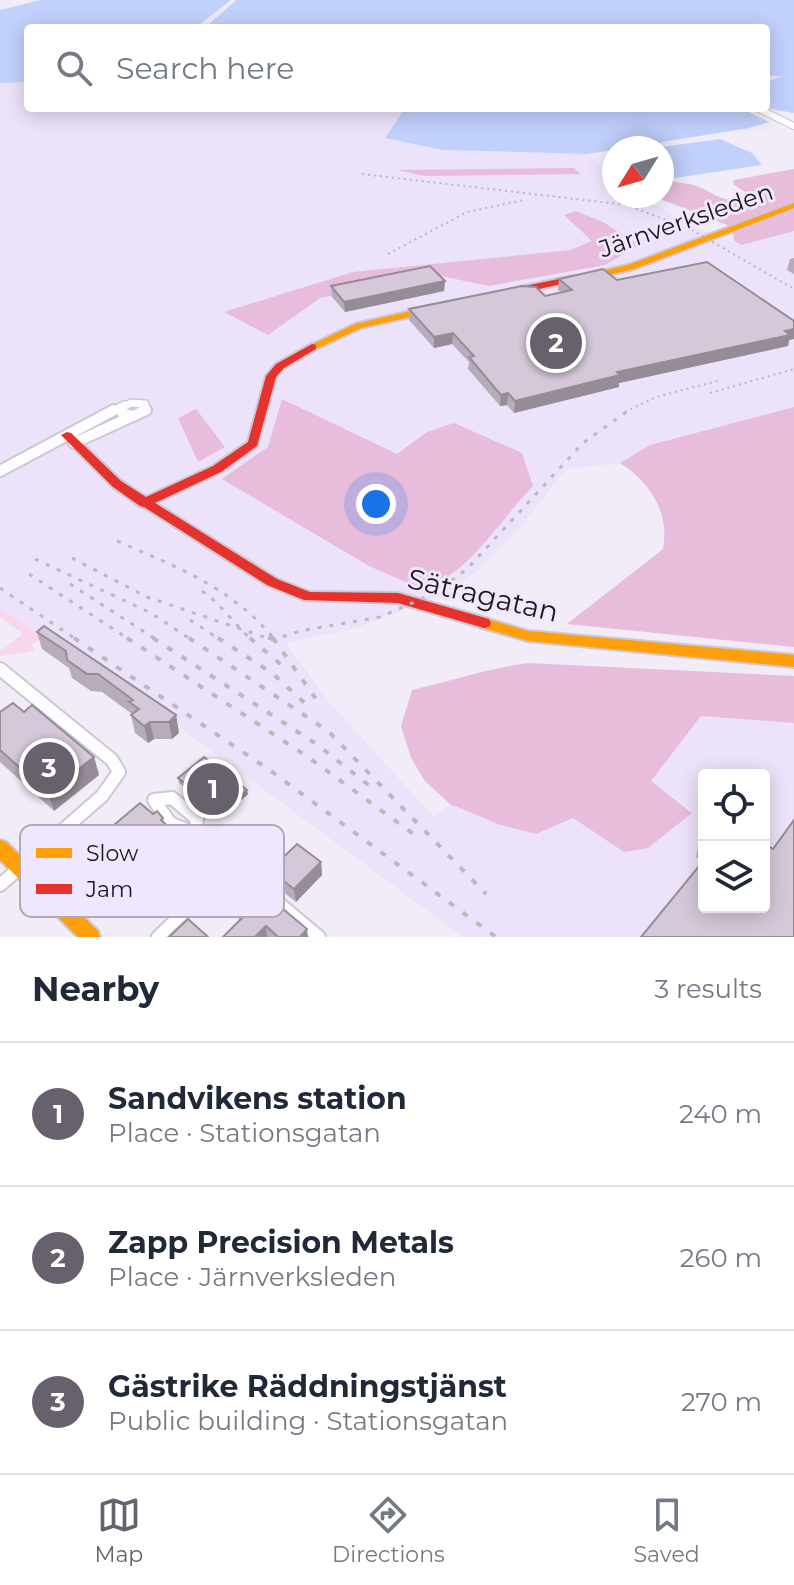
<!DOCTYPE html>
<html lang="en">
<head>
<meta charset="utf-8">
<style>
  :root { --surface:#fff; --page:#f2f2f3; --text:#1f2937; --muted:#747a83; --line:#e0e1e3; --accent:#67616d }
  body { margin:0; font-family:Montserrat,sans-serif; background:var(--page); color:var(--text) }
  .controls { position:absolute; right:24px; bottom:24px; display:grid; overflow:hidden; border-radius:8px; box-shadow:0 4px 20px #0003 }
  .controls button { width:72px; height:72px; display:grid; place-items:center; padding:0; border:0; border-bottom:2px solid var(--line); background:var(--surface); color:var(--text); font:40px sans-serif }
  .compass { position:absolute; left:602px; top:136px; width:72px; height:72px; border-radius:50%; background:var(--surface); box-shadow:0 4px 20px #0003; rotate:233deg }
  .you { position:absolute; left:376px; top:504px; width:28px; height:28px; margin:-20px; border:6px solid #fff; border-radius:50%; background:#1a73e8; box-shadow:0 0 0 12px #1a73e833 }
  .badge { display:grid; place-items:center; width:52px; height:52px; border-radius:50%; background:var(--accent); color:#fff; font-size:26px; font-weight:700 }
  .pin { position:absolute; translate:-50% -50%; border:4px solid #fff; box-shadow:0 2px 8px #0006 }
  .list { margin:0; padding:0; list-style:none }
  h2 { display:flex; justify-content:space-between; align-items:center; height:104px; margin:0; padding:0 32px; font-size:34px }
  h2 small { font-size:26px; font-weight:400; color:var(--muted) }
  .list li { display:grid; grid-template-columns:52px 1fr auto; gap:24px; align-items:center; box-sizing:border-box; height:144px; padding:0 32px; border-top:2px solid var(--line) }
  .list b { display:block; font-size:30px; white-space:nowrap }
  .list p { margin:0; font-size:26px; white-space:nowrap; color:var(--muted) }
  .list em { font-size:26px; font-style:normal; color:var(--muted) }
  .icon { flex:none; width:44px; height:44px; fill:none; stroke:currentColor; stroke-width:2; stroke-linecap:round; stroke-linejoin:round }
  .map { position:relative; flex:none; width:794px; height:937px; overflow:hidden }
  .search { position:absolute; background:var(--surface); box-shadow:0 4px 20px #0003; left:24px; right:24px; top:24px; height:88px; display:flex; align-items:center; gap:20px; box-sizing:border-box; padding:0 28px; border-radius:8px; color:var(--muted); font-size:30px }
  .sheet { height:536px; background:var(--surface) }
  nav { display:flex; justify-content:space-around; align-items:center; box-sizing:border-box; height:112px; border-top:2px solid var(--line); background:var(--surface); font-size:22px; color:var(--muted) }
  nav a { display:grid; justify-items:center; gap:4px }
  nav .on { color:var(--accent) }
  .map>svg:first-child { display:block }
</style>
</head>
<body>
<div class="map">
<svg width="794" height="937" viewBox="0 0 794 937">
  <rect width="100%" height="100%" fill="#f1ecf7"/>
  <path fill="#ece2f9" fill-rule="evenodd" d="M28,82v26h377l-19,30 57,12 145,4 26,23v19h23l74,38 31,11 52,-14v176l-144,38 -30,18 -54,6 -43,55 -44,46 -36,25 -87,33 -70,15 43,59 104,114 17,-12 48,20 38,10 37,-16 51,34 68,-40 -41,-31 50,-65 93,7v214h-331l-270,-200 -193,-129v-525zM704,775h60v132h-60z"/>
  <path fill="#f8d7ee" d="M0,608l50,33 1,1 -13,-2 -7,6 4,3c-9,6 -24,4 -35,7v-5l23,-17 -23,-17z"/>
  <g fill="#e8bcdb">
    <polygon points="574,168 581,174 425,176 397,170"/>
    <path d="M794,169v62l-52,14 -8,-4 -1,-10 -6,-6 -74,-29h9v-18c11,4 21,5 32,7 18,5 34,25 53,8l-14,-9 1,-4z"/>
    <polygon points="576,211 603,222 639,245 605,265 489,286 436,275 320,298 268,335 224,312 353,272 571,250 592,241 564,215"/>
    <path d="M282,399l115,55 30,-22 27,-9 68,30 11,33c-35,36 -60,83 -109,104l-55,-24 -147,-87 46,-32z"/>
    <path d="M794,407v240l-227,-23 96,-75c7,-36 -13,-67 -43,-86l30,-18z"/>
    <polygon points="196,409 225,447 198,462 178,418"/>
    <path d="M529,663l265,13v47l-93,-7 -50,65 41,32 -44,35 -24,4 -51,-34 -37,16 -38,-10 -48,-20 -25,-23 -14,-23 -10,-32 11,-36c39,-9 77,-22 117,-27z"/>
  </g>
  <g fill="#c2d0fc">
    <polygon points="41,0 231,0 195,28 28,28 28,82 0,83 0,10"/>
    <polygon points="236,0 794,0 794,113 766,108 766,82 782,76 766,76 766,28 206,27"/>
    <polygon points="405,108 740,108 769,122 749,128 588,154 443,150 385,138"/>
    <polygon points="720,139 752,153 762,165 675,178 662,171 662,148 654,148"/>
  </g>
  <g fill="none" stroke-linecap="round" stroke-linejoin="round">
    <g stroke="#ccc7d3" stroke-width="8">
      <polyline id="street-far3" points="757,108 794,126"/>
    </g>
    <g stroke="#ccc7d3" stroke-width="10">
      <g id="street-far2">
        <polyline points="111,412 124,405"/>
        <polyline points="123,412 122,408 131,403 145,404 146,411 143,412"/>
      </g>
    </g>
    <g stroke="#ccc7d3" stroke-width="14">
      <g id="street-far1">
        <polyline points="122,410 123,414 133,416 146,410"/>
        <polyline points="74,443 133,416"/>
        <polyline points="0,471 114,410"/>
      </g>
    </g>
    <g stroke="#ccc7d3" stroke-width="16">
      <g id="street">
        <polyline points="0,669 112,760 119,772 102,796 0,885"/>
        <polygon points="172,798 197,819 196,834 170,823 154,800"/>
        <polyline points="196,834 319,937"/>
        <polyline points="158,937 233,865"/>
      </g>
    </g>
    <g stroke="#ccc7d3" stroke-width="4">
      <g id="slow">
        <polygon points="794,203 794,208 634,269 591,279 586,276 588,274 628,265"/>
        <polygon points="424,308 427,309 427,313 361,328 318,348 314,349 309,346 355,324"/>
        <polygon points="484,618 528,631 794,655 794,667 528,641 479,627 477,623 479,619"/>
        <polygon points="0,840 6,842 98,931 100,937 78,937 0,860"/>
      </g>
    </g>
    <g stroke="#ccc7d3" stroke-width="4">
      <g id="jam">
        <polygon points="573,276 576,277 576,281 520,293 515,290 520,287"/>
        <polygon points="312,344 316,345 316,349 284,368 276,377 257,446 221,472 155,503 277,579 310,592 398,593 489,619 491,623 489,627 484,628 398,603 304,600 267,585 144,507 140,506 113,487 61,435 67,432 71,433 121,481 146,497 213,466 248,442 266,376 276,364"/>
      </g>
    </g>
    <use href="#street-far3" stroke="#fdfcfe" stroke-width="6"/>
    <use href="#street-far2" stroke="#fdfcfe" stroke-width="7"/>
    <use href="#street-far1" stroke="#fdfcfe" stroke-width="10"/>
    <use href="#street" stroke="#fdfcfe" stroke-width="12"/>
    <use href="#slow" fill="#ff9f0a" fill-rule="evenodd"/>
    <use href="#jam" fill="#e5322d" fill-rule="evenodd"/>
    <g stroke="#bab9bc" stroke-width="2" stroke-dasharray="2 4" stroke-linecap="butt">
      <polyline points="362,174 627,205 692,230 794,289"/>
      <polyline points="388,254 467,212 524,200"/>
      <polyline points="710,393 794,369"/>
      <polyline points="625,412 656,397 721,380"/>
    </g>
    <g stroke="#bab9bc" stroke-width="3" stroke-dasharray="4 8" stroke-linecap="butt">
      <path d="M117,541c60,26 116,47 158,99"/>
      <polyline points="72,558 147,597 273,640 300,631 380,617 435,593 467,569 583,443 629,410"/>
      <polyline points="35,559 151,613 192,640"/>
      <polyline points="29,574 130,640"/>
      <polyline points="70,584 157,640"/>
      <polyline points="0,588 77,640"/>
      <path d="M202,591c20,14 32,33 50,49"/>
      <polyline points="190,620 221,640"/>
    </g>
    <g stroke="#bab9bc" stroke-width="4" stroke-dasharray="6 11" stroke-linecap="butt">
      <polyline points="74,638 271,771 496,937"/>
      <polyline points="127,638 305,755 419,838"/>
      <polyline points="153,638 315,743 371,787"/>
      <polyline points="189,638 328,731 486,894"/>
      <polyline points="218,638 272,673 309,707"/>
      <polyline points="250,638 286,669"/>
      <polyline points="268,638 278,638"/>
      <polyline points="273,638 321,706"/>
    </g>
  </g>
  <g fill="#b7acbb">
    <polygon points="794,258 794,274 787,270 790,259"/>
    <polygon points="559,279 617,280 794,321 794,339 789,340 788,346 619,383 619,387 514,413 507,405 500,406 494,399 468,369 469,362 452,344 434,348 409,320 409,309 545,296 561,292 558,290"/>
    <polygon points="445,281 444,291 345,312 332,297 331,286"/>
    <polygon points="37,632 176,715 179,733 172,739 154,739 148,743 135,733 131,715 132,714 102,692 91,691 72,678 69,668 42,649"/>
    <polygon points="0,712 24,712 94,757 99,775 54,811 0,762"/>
    <polygon points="178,778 248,794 222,817 179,783"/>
    <polygon points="153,814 163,818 164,823 170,828 171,833 185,853 188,866 175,877 168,871 155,883 111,843 108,830"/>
    <polygon points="794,820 794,937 641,937 702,862 696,857 699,844 704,839 704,907 764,907 764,843 773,849"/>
    <polygon points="321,862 322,875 296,902 272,883 270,870"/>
    <polygon points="222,889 308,937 223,937 240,920 225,906"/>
  </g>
  <g fill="#958c98">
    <polygon points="445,281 444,291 345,312 344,302"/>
    <polygon points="794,329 794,339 789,340 788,346 619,383 619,387 514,413 515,401 617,372"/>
    <polygon points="453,333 452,344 434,348 434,337"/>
    <polygon points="508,393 507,405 500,406 501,395"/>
    <polygon points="176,715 179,733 172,739 169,722"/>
    <polygon points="150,722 154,739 148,743 144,726"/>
    <polygon points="94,757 99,775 54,811 48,793"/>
    <polygon points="247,790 248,794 222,817 221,813"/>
    <polygon points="181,842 183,854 185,853 188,866 175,877 172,864 177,845"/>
    <polygon points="165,858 168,871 155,883 152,870"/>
    <polygon points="321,862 322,875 296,902 294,889"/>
    <polygon points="266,926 267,937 255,937"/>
    <polygon points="307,929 308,937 300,937"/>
  </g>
  <g fill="#d5c8d9" stroke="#958c98" stroke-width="2">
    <polygon points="707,262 794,321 794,329 785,331 790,335 617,372 620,375 515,401 508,393 501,395 494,387 469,357 474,356 453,333 434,337 409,309 522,286 536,287 545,296 572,290 559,279 603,269 617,280"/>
    <polygon points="430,266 445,281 344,302 331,286"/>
    <polygon points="44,626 176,715 169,722 150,722 144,726 131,715 139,709 129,702 133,700 98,674 87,674 67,660 66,651 37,632"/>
    <polygon points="13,703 24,712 32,705 94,757 48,793 0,750 0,712"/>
    <polygon points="204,757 247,790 221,813 178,778"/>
    <polygon points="140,803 153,814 157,811 163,818 161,820 170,828 168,830 181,842 177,845 185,853 172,864 165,858 152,870 108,830"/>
    <polygon points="794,820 794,937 641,937 704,860 704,907 764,907 764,843 773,849"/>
    <polygon points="297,844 321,862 294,889 270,870"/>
    <polygon points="239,872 307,929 300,937 278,937 266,926 255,937 223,937 248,912 222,889"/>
    <polygon points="188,919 208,937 169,937"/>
  </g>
  <g text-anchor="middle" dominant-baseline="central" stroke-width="6" stroke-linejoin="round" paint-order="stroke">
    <g font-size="24" fill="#1c1622" stroke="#f0e7fc">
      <text transform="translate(686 220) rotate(-19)">Järnverksleden</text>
    </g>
    <g font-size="28" fill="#1c1622" stroke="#f0e7fc">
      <text transform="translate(483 595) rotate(13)">Sätragatan</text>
    </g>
  </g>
  <rect x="20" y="825" width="264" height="92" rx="12" fill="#f0e7fc" stroke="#b0a8bb" stroke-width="2"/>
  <rect x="36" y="848" width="36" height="10" fill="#ff9f0a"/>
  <rect x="36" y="884" width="36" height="10" fill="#e5322d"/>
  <g font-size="22" fill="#1c1622">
    <text x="86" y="861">Slow</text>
    <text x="86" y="897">Jam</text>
  </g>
</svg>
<div class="controls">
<button><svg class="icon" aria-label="locate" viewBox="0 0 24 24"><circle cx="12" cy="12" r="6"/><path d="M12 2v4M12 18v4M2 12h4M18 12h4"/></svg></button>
<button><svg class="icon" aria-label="layers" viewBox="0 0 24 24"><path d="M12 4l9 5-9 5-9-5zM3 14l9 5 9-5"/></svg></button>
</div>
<svg class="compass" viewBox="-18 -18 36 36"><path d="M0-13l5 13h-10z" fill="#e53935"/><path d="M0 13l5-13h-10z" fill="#747a83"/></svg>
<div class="you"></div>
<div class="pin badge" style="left:213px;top:789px">1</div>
<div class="pin badge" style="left:556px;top:343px">2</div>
<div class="pin badge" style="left:49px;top:768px">3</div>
<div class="search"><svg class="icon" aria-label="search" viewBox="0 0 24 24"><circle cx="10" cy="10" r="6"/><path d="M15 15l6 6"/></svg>Search here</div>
</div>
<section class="sheet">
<h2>Nearby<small>3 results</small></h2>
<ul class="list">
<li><span class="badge">1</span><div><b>Sandvikens station</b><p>Place · Stationsgatan</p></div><em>240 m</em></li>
<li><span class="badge">2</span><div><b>Zapp Precision Metals</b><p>Place · Järnverksleden</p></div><em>260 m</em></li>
<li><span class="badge">3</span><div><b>Gästrike Räddningstjänst</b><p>Public building · Stationsgatan</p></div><em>270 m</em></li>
</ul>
</section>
<nav>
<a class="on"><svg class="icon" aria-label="map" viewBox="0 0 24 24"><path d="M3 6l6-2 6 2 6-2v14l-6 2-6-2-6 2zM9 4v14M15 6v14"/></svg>Map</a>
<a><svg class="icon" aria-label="directions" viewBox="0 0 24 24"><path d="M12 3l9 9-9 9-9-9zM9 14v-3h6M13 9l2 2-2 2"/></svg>Directions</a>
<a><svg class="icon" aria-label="saved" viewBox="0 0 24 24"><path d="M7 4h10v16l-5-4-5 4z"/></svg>Saved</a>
</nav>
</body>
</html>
